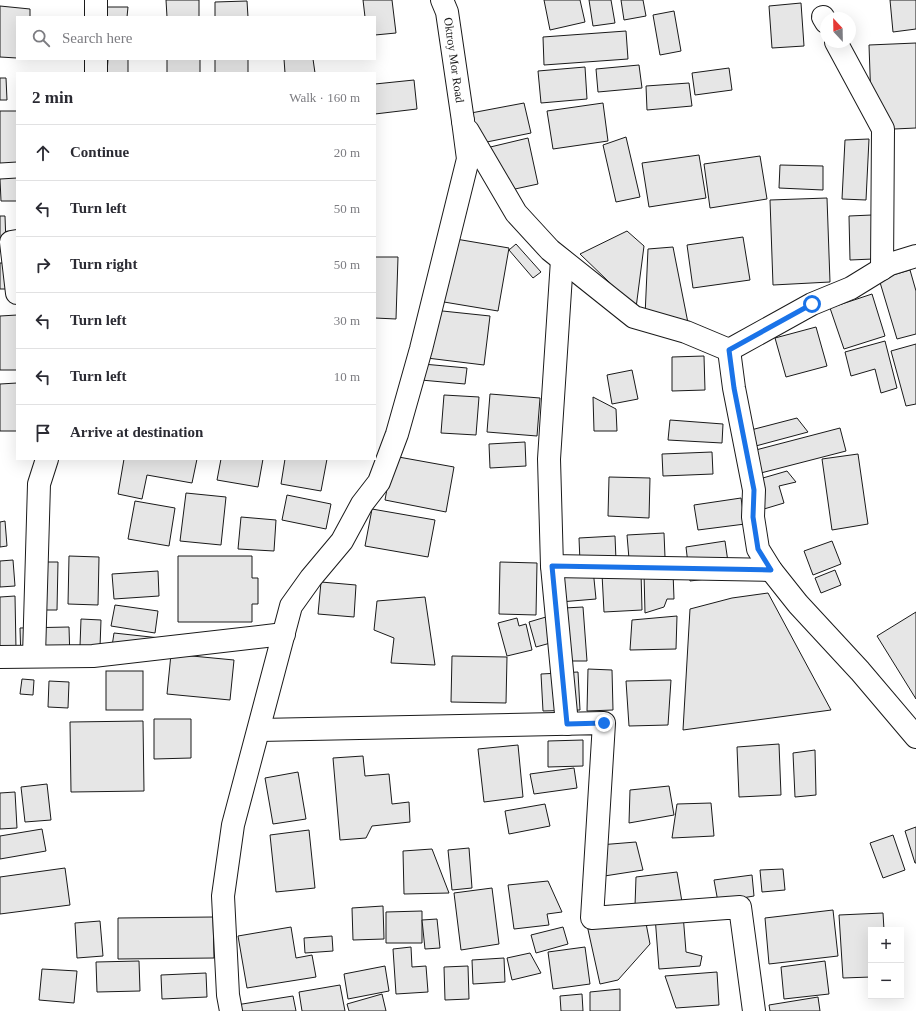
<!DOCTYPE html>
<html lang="en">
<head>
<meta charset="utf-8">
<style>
  :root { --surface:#fff; --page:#f7f7f7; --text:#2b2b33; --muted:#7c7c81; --line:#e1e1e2 }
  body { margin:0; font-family:"Times New Roman",serif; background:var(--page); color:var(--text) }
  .controls { position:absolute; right:12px; bottom:12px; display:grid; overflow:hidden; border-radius:0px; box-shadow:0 4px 16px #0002 }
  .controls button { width:36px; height:36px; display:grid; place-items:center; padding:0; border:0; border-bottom:1px solid var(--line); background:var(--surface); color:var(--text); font:20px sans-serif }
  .compass { position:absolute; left:820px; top:12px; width:36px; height:36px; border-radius:50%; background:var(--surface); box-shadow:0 4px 16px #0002; rotate:338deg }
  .stop { position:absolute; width:12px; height:12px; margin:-9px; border:3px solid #1a73e8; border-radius:50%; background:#fff }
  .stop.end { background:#1a73e8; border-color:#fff; box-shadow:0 1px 4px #0008 }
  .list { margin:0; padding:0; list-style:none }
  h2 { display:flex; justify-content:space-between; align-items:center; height:52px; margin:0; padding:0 16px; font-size:17px }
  h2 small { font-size:13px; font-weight:400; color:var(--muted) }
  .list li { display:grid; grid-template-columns:26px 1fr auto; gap:12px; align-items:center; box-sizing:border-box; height:56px; padding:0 16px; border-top:1px solid var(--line) }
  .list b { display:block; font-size:15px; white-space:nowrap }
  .list em { font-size:13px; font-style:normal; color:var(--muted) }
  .icon { flex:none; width:22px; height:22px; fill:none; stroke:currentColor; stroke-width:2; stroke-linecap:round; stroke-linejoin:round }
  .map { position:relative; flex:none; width:916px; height:1011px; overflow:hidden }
  .search { position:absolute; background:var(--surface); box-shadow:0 4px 16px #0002; left:16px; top:16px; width:360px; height:44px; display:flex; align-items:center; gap:10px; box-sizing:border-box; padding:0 14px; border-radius:0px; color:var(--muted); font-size:15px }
  .panel { position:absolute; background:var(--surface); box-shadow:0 4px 16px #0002; left:16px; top:72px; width:360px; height:388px; border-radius:0px }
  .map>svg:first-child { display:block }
</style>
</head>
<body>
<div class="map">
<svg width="916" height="1011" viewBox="0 0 916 1011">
  <rect width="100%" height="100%" fill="#fff"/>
  <g fill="#e6e6e6" stroke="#1a1a1a">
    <polygon points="166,0 199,0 199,17 167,17"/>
    <polygon points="363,0 392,0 396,33 375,35 375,17 365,17"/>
    <polygon points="544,0 580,0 585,22 550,30"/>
    <polygon points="589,0 611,0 615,23 593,26"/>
    <polygon points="621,0 643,0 646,16 624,20"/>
    <polygon points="890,0 916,0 916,29 893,32"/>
    <polygon points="247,1 248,17 215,17 215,2"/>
    <polygon points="801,3 804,46 772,48 769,6"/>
    <polygon points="0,6 30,9 30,17 17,17 17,58 0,57"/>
    <polygon points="107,7 128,7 127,17 107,17"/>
    <polygon points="674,11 681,51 660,55 653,15"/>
    <polygon points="626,31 628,59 544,65 543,37"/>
    <polygon points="916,43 916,128 872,130 869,45"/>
    <polygon points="108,59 128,59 128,73 107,73"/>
    <rect x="167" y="59" width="33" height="14"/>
    <rect x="215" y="59" width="33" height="14"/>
    <polygon points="284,59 313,59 315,73 285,73"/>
    <polygon points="639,65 642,88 598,92 596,69"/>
    <polygon points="585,67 587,99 541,103 538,71"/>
    <polygon points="729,68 732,90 695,95 692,73"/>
    <polygon points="0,78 6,78 7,100 0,100"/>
    <polygon points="414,80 417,109 375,114 375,84"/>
    <polygon points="689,83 692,106 647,110 646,86"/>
    <polygon points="524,103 531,133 477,144 471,113"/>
    <polygon points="603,103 608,141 553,149 547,111"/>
    <polygon points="0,111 17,111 17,162 0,163"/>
    <polygon points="626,137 640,197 616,202 603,145"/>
    <polygon points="528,138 538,184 492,194 482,149"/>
    <polygon points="869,139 866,200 842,199 845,140"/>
    <polygon points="699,155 706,198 649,207 642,163"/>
    <polygon points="760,156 767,199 710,208 704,164"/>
    <polygon points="780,165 823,166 823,190 779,188"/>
    <polygon points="17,178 17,201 1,201 0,179"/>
    <polygon points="827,198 830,282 773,285 770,200"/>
    <polygon points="872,215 873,259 850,260 849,216"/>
    <polygon points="0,216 5,216 6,244 0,244"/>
    <polygon points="627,231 644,246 636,308 580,254"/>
    <polygon points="743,237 750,280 693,288 687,245"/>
    <polygon points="450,238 509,248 498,311 438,301"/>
    <polygon points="516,244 541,272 533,278 509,250"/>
    <polygon points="673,247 688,323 645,316 648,249"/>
    <polygon points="375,257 398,257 396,319 375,318"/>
    <rect x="0" y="263" width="9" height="26"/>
    <polygon points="910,270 916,291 916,334 897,339 879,279"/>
    <polygon points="872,294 885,336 844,349 830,308"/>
    <polygon points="433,310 490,316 484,365 427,358"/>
    <polygon points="17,315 17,370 0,370 0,316"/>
    <polygon points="816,327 827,366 786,377 775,338"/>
    <polygon points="885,341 897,388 881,393 875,369 851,376 845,352"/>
    <polygon points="916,344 916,404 906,406 891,351"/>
    <polygon points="704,356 705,390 672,391 672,357"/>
    <polygon points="423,364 467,368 465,384 421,380"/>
    <polygon points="632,370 638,399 612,404 607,375"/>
    <polygon points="17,383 17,431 0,431 0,384"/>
    <polygon points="490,394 540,398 537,436 487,432"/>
    <polygon points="444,395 479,397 476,435 441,433"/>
    <polygon points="593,397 616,409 617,431 594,431"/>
    <polygon points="797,418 808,432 752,447 747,431"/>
    <polygon points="670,420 723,424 722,443 668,440"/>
    <polygon points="840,428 846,451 757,474 752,451"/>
    <polygon points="525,442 526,466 490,468 489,444"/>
    <polygon points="712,452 713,474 663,476 662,454"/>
    <polygon points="858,454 868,524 832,530 822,459"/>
    <polygon points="393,456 454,467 446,512 385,500"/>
    <polygon points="124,459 197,459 192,483 147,475 142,499 118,494"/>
    <polygon points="221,459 263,459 258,487 217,480"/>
    <polygon points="285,459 327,459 321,491 281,484"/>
    <polygon points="787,471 796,482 779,486 784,503 764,509 756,480"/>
    <polygon points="609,477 650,478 649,518 608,516"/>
    <polygon points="186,493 226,497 221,545 180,541"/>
    <polygon points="287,495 331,504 326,529 282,520"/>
    <polygon points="741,498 745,524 698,530 694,505"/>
    <polygon points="135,501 175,508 169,546 128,539"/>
    <polygon points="372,509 435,520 428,557 365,546"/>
    <polygon points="241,517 276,520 274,551 238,549"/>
    <polygon points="5,521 7,546 0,547 0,522"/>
    <polygon points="664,533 665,557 629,559 627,535"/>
    <polygon points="615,536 616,560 580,562 579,538"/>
    <polygon points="725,541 730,576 690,581 686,547"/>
    <polygon points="832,541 841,564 813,575 804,551"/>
    <polygon points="69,556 99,557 98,605 68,604"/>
    <polygon points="178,556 252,556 252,578 258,578 258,604 252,604 252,622 178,622"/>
    <polygon points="13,560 15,586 0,587 0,561"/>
    <polygon points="29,562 58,562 57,610 28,610"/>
    <polygon points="500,562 537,563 536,615 499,614"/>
    <polygon points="593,569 596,599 560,602 558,573"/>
    <polygon points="835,570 841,585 821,593 815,578"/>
    <polygon points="158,571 159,596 114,599 112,574"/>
    <polygon points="641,572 642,610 604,612 602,574"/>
    <polygon points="673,572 674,599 667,599 664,607 645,613 644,573"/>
    <polygon points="321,582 356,585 354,617 318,614"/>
    <polygon points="768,593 831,710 683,730 690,609 732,598"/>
    <polygon points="15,596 16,649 0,650 0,597"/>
    <polygon points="425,597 435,665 391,663 394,638 374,630 377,601"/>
    <polygon points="115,605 158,611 155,633 111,626"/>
    <polygon points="583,607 587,661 567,661 564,608"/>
    <polygon points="916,612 916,699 877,636"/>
    <polygon points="677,616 676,649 630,650 632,620"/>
    <polygon points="546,617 554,642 536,647 529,622"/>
    <polygon points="517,618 519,626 526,624 532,650 507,656 498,623"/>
    <polygon points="81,619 101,620 100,647 80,646"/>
    <polygon points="69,627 70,660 21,661 20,628"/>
    <polygon points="114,633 160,638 111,653"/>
    <polygon points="171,654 234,660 230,700 167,694"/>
    <polygon points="452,656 507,657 506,703 451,702"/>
    <polygon points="588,669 612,670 613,710 587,711"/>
    <rect x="106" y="671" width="37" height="39"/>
    <polygon points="578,672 580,710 543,711 541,674"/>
    <polygon points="22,679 34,680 33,695 20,694"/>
    <polygon points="671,680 668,725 629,726 626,681"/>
    <polygon points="49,681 69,682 68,708 48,707"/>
    <polygon points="154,719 191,719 191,758 154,759"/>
    <polygon points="143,721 144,791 71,792 70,722"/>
    <polygon points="583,740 583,766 548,767 548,741"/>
    <polygon points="779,744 781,795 739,797 737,747"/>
    <polygon points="518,745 523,797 484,802 478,749"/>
    <polygon points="815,750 816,795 795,797 793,753"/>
    <polygon points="363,756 365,776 389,774 392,804 409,802 410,822 372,826 366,838 340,840 333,758"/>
    <polygon points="574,768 577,788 534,794 530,774"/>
    <polygon points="298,772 306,819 273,824 265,778"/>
    <polygon points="47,784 51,820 25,822 21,787"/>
    <polygon points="669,786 674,815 629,823 630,790"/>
    <polygon points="15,792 17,828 0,829 0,793"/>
    <polygon points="711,803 714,836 672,838 677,804"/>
    <polygon points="545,804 550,826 509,834 505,811"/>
    <polygon points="916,827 916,863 915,863 905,831"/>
    <polygon points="42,829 46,851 0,859 0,836"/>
    <polygon points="309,830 315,888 276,892 270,835"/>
    <polygon points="893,835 905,870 883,878 870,843"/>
    <polygon points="636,842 643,870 598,877 599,845"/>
    <polygon points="469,848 472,888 452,890 448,850"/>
    <polygon points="432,849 449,893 404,894 403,851"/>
    <polygon points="65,868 70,905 0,914 0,877"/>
    <polygon points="783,869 785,890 762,892 760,870"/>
    <polygon points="677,872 682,902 635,906 636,877"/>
    <polygon points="752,875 754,896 718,902 714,880"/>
    <polygon points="548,881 562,912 547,914 549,925 514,929 508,885"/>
    <polygon points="492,888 499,944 461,950 454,893"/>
    <polygon points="383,906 384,939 353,940 352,908"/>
    <polygon points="833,910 838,956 769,964 765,918"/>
    <polygon points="422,911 422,943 386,943 386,912"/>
    <polygon points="644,913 650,944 618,980 600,984 587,925"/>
    <polygon points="883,913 884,930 871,930 871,977 843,978 839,915"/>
    <polygon points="683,914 686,952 702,956 700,966 659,969 655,916"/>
    <polygon points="213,917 214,958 118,959 118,918"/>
    <polygon points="437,919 440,948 425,949 422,920"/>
    <polygon points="100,921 103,956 77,958 75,923"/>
    <polygon points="291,927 296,958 312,955 316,977 247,988 238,936"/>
    <polygon points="563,927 568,944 536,953 531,935"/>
    <polygon points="332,936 333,951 305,953 304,938"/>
    <polygon points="411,947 412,967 426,966 428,992 396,994 393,949"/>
    <polygon points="585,947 590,984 553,989 548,952"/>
    <polygon points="530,953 541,973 512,980 507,958"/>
    <polygon points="504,958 505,982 473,984 472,960"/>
    <polygon points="139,961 140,991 97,992 96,962"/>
    <polygon points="825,961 829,994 784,999 781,967"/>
    <polygon points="385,966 389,991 348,999 344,974"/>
    <polygon points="468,966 469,999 445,1000 444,967"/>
    <polygon points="42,969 77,971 74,1003 39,1000"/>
    <polygon points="717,972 719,1005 676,1008 665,976"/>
    <polygon points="206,973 207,997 162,999 161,975"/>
    <polygon points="340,985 345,1011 302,1011 299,992"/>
    <polygon points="620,989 620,1011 590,1011 590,992"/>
    <polygon points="382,994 386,1011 349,1011 347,1004"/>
    <polygon points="582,994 583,1011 561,1011 560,996"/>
    <polygon points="293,996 296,1011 237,1011 236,1005"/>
    <polygon points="818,997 820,1011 770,1011 769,1005"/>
  </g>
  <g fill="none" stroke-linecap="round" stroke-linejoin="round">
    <g stroke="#1a1a1a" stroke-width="24">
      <g id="minor">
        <polyline points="96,0 96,17"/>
        <polyline points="823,17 826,22"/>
        <polyline points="836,42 883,129 882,269"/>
        <polyline points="96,59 96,73"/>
        <polyline points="468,131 516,213 550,250 634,317 686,332 729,350 812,304 851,288 890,264 916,256"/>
        <polyline points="17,241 11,242 17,293"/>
        <polyline points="562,260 549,459 552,566 771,570"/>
        <polyline points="729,350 734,388 754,490 753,517 758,549 771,570 798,604 860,671 916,737"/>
        <polyline points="552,566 567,724"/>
        <polyline points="34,656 39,484 47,459"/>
        <polyline points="0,657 93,656 284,634"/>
        <polyline points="259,730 604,723 592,918 740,907 754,1011"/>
        <polyline points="231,1011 228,995 223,896 233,825 291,606 311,578 342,541 362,504 379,482 397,434 421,349 468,159 463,121"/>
      </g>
    </g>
    <g stroke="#1a1a1a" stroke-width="24">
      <polyline id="secondary" points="442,0 447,12 463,121"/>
    </g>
    <use href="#minor" stroke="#fff" stroke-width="22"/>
    <use href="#secondary" stroke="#fff" stroke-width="22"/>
  </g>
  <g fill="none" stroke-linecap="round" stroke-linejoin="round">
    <polyline stroke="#1a73e8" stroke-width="5" points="604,723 567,724 552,566 771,570 758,549 753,517 754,490 734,388 729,350 812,304"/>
  </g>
  <g text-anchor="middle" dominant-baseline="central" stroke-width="3" stroke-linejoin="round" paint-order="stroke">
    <g font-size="12" fill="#1a1a1a" stroke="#fff">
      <text transform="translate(454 60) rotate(82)">Oktroy Mor Road</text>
    </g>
  </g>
</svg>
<div class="controls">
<button>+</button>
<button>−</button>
</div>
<svg class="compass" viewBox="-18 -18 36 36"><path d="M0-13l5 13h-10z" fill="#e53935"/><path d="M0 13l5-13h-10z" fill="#7c7c81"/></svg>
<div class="stop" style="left:812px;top:304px"></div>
<div class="stop end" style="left:604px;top:723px"></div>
<div class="search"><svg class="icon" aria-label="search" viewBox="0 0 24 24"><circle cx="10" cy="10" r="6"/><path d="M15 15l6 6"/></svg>Search here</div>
<section class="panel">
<h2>2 min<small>Walk · 160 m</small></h2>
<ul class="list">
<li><svg class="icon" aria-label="ahead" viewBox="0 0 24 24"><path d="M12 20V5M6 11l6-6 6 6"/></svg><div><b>Continue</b></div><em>20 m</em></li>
<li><svg class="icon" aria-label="left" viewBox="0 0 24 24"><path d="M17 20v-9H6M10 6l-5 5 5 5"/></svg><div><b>Turn left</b></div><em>50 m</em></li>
<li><svg class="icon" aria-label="right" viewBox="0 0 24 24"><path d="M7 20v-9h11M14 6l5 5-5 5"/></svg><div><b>Turn right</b></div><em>50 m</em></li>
<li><svg class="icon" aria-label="left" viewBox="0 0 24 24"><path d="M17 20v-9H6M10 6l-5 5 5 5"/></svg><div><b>Turn left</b></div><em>30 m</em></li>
<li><svg class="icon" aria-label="left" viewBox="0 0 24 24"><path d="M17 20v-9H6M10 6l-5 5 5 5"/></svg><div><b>Turn left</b></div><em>10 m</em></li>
<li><svg class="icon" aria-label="arrive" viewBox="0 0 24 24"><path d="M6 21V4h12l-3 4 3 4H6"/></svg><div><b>Arrive at destination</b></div></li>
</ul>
</section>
</div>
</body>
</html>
